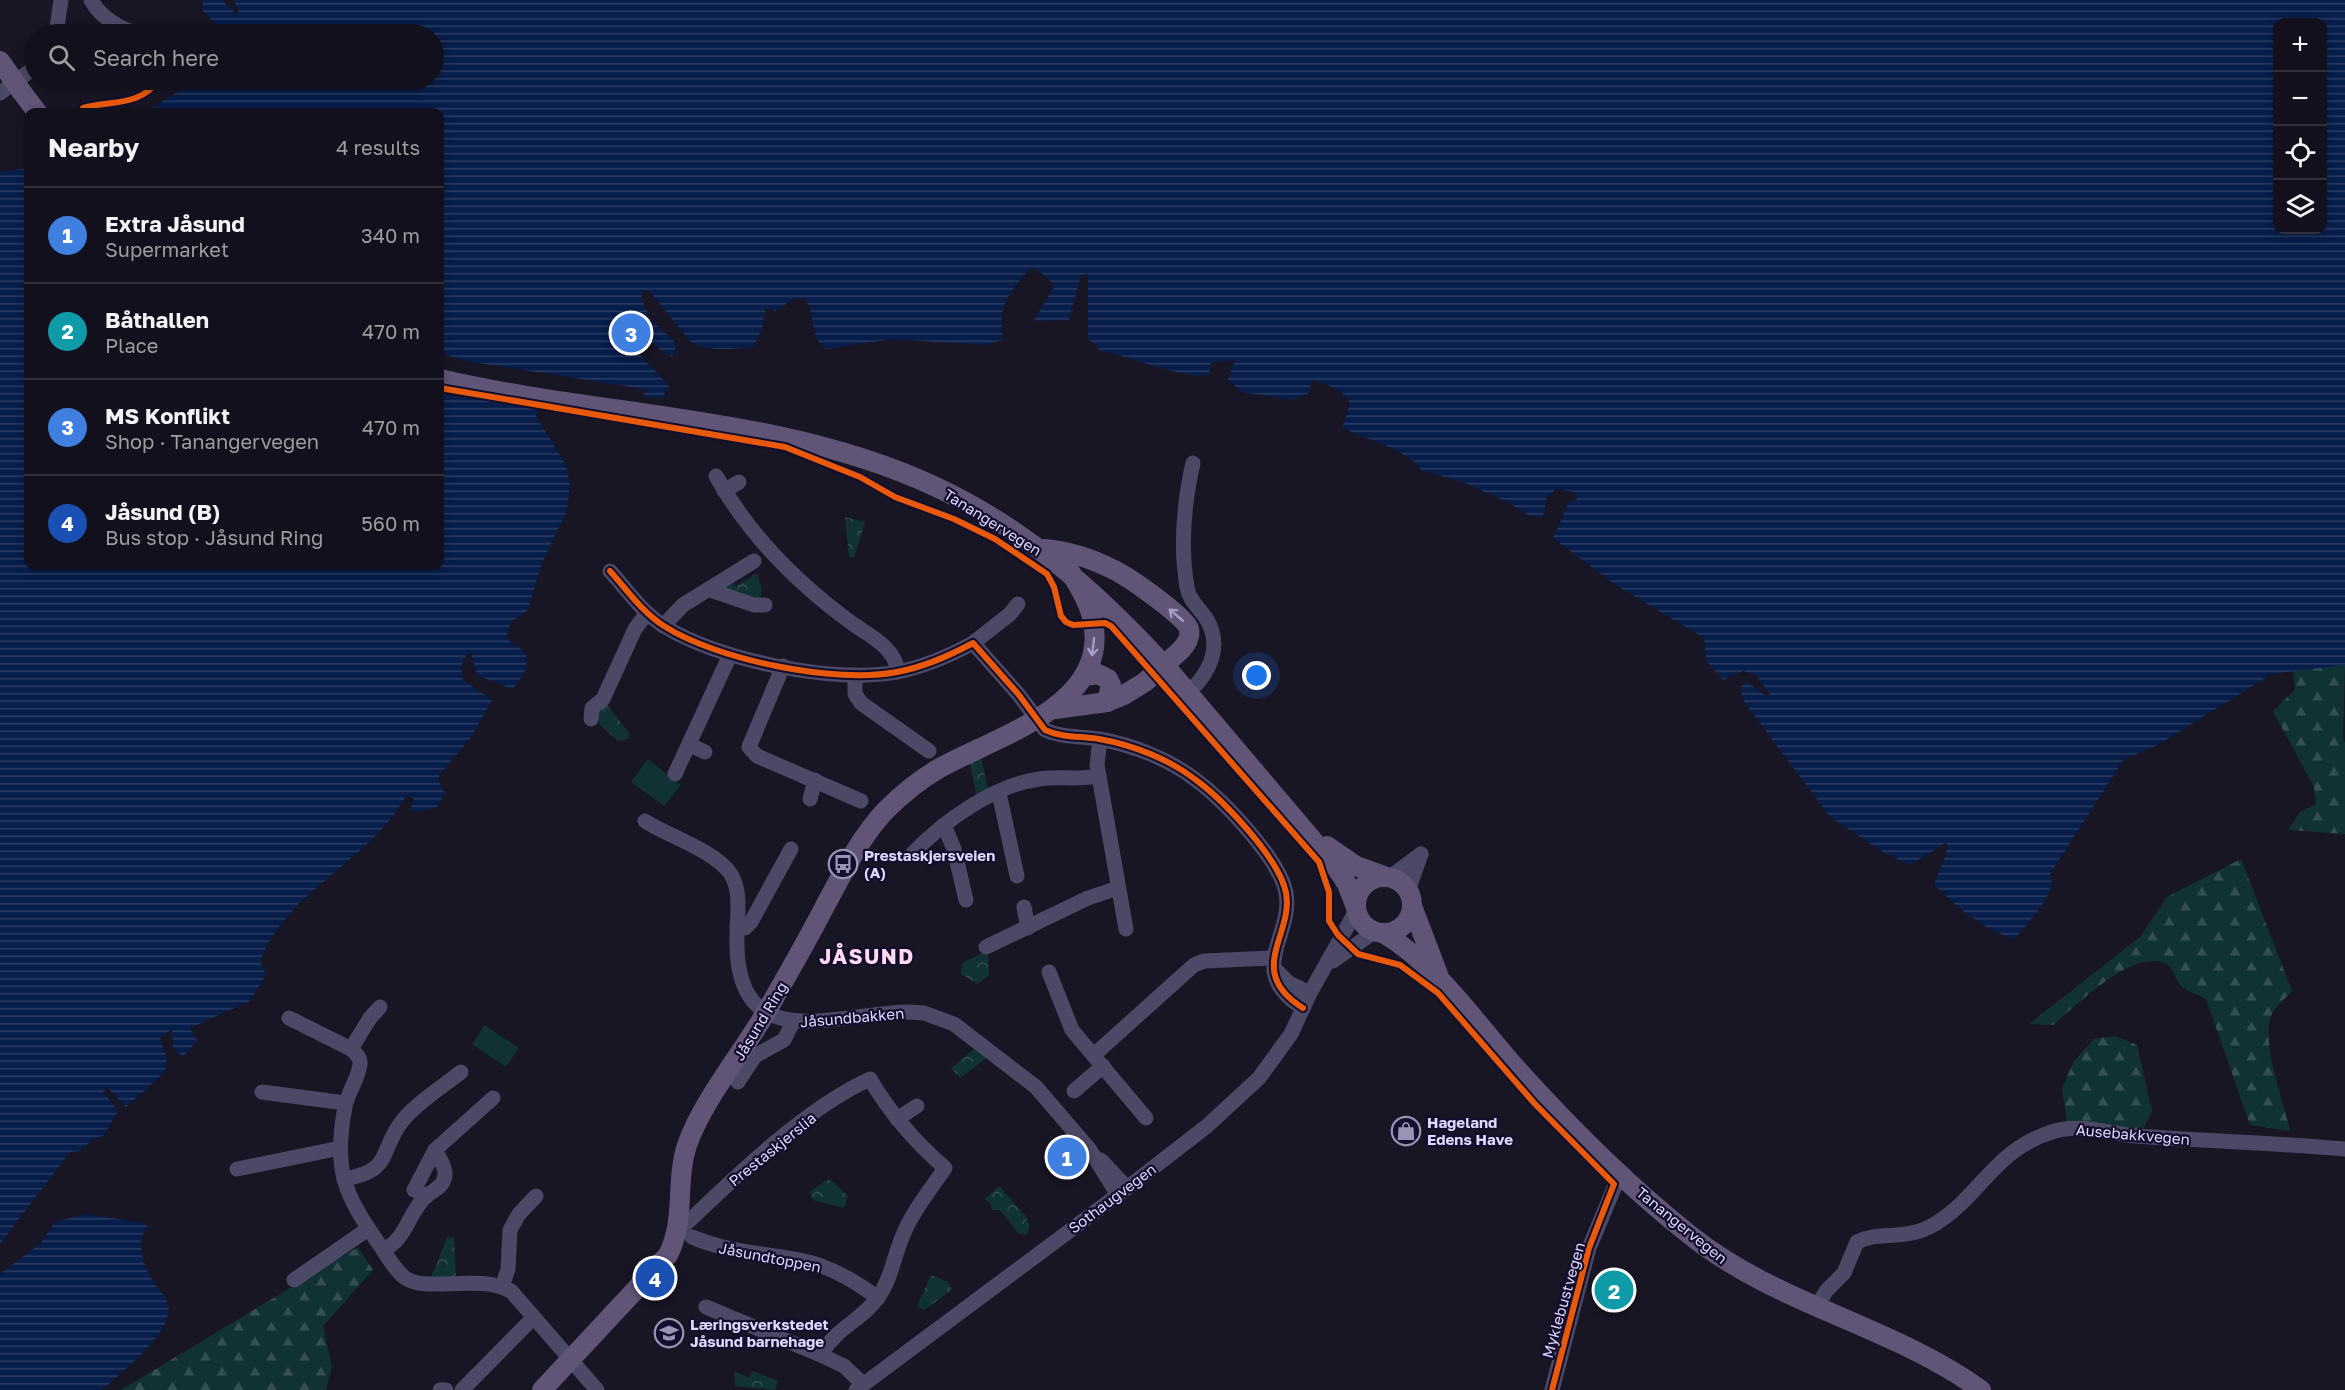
<!DOCTYPE html>
<html lang="en">
<head>
<meta charset="utf-8">
<style>
  :root { --surface:#12101c; --page:#1f1e29; --text:#f1f3f6; --muted:#9c9da3; --line:#31303b; --accent:#db2777 }
  body { margin:0; font-family:"Golos Text",sans-serif; background:var(--page); color:var(--text) }
  .controls { position:absolute; right:18px; top:18px; display:grid; overflow:hidden; border-radius:12px; box-shadow:0 3px 9px #0003 }
  .controls button { width:54px; height:54px; display:grid; place-items:center; padding:0; border:0; border-bottom:2px solid var(--line); background:var(--surface); color:var(--text); font:30px sans-serif }
  .you { position:absolute; left:1257px; top:676px; width:21px; height:21px; margin:-15px; border:4px solid #fff; border-radius:50%; background:#1a73e8; box-shadow:0 0 0 9px #1a73e833 }
  .badge { display:grid; place-items:center; width:39px; height:39px; border-radius:50%; background:var(--accent); color:#fff; font-size:20px; font-weight:700 }
  .pin { position:absolute; translate:-50% -50%; border:3px solid #fff; box-shadow:0 2px 6px #0006 }
  .list { margin:0; padding:0; list-style:none }
  h2 { display:flex; justify-content:space-between; align-items:center; height:78px; margin:0; padding:0 24px; font-size:26px }
  h2 small { font-size:20px; font-weight:400; color:var(--muted) }
  .list li { display:grid; grid-template-columns:39px 1fr auto; gap:18px; align-items:center; box-sizing:border-box; height:96px; padding:0 24px; border-top:2px solid var(--line) }
  .list b { display:block; font-size:22px; white-space:nowrap }
  .list p { margin:0; font-size:20px; white-space:nowrap; color:var(--muted) }
  .list em { font-size:20px; font-style:normal; color:var(--muted) }
  .icon { flex:none; width:33px; height:33px; fill:none; stroke:currentColor; stroke-width:2; stroke-linecap:round; stroke-linejoin:round }
  .map { position:relative; flex:none; width:2345px; height:1390px; overflow:hidden }
  .search { position:absolute; background:var(--surface); box-shadow:0 3px 9px #0003; left:24px; top:24px; width:420px; height:66px; display:flex; align-items:center; gap:15px; box-sizing:border-box; padding:0 21px; border-radius:33px; color:var(--muted); font-size:22px }
  .panel { position:absolute; background:var(--surface); box-shadow:0 3px 9px #0003; left:24px; top:108px; width:420px; height:462px; border-radius:12px }
  .map>svg:first-child { display:block }
</style>
</head>
<body>
<div class="map">
<svg width="2345" height="1390" viewBox="0 0 2345 1390">
  <defs>
    <pattern id="forest-firs" width="22" height="20" patternUnits="userSpaceOnUse" patternTransform="scale(1.5)"><rect width="22" height="20" fill="#113234"/><path d="M5 1l3.5 6h-7zM16 11l3.5 6h-7z" fill="#334f52"/></pattern>
    <pattern id="park-crowns" width="20" height="18" patternUnits="userSpaceOnUse" patternTransform="scale(1.5)"><rect width="20" height="18" fill="#113234"/><path d="M2 6a3 3 0 1 1 6 0M12 15a3 3 0 1 1 6 0" fill="none" stroke="#334f52"/></pattern>
    <pattern id="water-rules" width="6" height="5" patternUnits="userSpaceOnUse" patternTransform="scale(1.5)"><rect width="6" height="5" fill="#071d4a"/><path d="M0 2.5h6" fill="none" stroke="#2b3d65"/></pattern>
  </defs>
  <rect width="100%" height="100%" fill="#181525"/>
  <g fill="url(#forest-firs)">
    <polygon points="2324,665 2345,665 2343,739 2345,743 2345,834 2288,830 2300,812 2316,804 2314,787 2273,711 2295,690 2293,670"/>
    <path d="M2241,859l51,132c-6,7 -18,17 -21,25 -10,25 13,88 19,115l-40,-6 -44,-126c-7,-4 -19,-7 -25,-13 -6,-6 -7,-18 -15,-22 -31,-18 -90,42 -113,61l-24,-1 111,-87 27,-40z"/>
    <polygon points="2115,1036 2137,1045 2152,1111 2143,1130 2067,1123 2062,1088 2074,1061 2094,1039"/>
    <polygon points="358,1247 373,1270 323,1326 332,1367 326,1390 121,1390"/>
  </g>
  <g fill="url(#park-crowns)">
    <polygon points="845,517 865,522 854,558 849,557"/>
    <polygon points="757,573 762,590 760,599 726,591 725,585 730,579 736,586"/>
    <polygon points="605,702 629,733 628,739 618,741 600,725 595,711"/>
    <polygon points="981,757 989,793 977,799 970,763"/>
    <polygon points="988,950 989,975 978,984 961,974 962,963"/>
    <polygon points="975,1048 987,1058 960,1078 951,1068"/>
    <polygon points="826,1180 831,1180 848,1196 844,1208 813,1200 810,1192"/>
    <polygon points="999,1186 1025,1215 1030,1225 1027,1235 1018,1233 1000,1210 992,1210 991,1204 985,1199"/>
    <polygon points="454,1237 456,1277 430,1280 447,1238"/>
    <polygon points="931,1275 948,1282 952,1290 924,1310 917,1306"/>
    <polygon points="734,1371 749,1378 752,1371 778,1381 775,1390 735,1386"/>
  </g>
  <g fill="#113234">
    <polygon points="648,759 681,785 664,806 631,782"/>
    <polygon points="485,1025 519,1048 506,1067 472,1044"/>
  </g>
  <g fill="url(#water-rules)" fill-rule="evenodd">
    <path d="M203,0h19l14,14 3,-1 -5,-13h2111v665l-73,9 -116,72 -32,13 -74,115c8,22 -23,48 -35,65 -30,-8 -60,-33 -81,-55l12,-29 1,-13 -37,23 -32,-16 -48,-32 -85,-114 -5,-14 6,-8 20,15 4,-1 -14,-20 -13,-4 -20,9 -17,-19 -2,-23 -87,-52 -64,-48 16,-36 8,-3 -3,-7 -18,-3 -9,8 -4,20 -13,-1 -23,-14 -42,-19 -44,-13 -5,-7 -20,-13 -54,-22 8,-25c-7,-15 -24,-18 -38,-23l-4,14 -16,6 -51,-8 -13,-13 7,-19 -24,3 -2,11c-15,9 -85,-20 -108,-23l-13,-13v-64l-7,1 -12,45 -35,1 21,-36 -16,-14 -9,-3c-21,26 -33,36 -27,72l-20,5 -91,-6 -66,10c-19,-13 -8,-38 -23,-51l-9,1 -19,12 -5,-3 -5,1 -3,20 -9,18c-20,2 -44,5 -62,-5l-41,-50 -6,-2 -3,7 9,22 23,21 3,7 -4,10 -35,-23 -6,11 38,41 -7,12 -21,-1 -201,-36v-249h-293l39,-26 -7,-6h22l6,3 4,-3h223v-46h-208l-23,-23zM2278,22h44v208h-44z"/>
    <path d="M28,168v398h412v-172l98,14 -2,8 30,49 4,20 -3,25 -26,55 -13,45 -17,12 -5,16c5,5 11,8 16,12 12,12 -1,30 -10,39l-35,-14 -6,-22 -5,2 -5,12 2,13 29,20 -22,39 -31,36v7l6,11 -9,15 -17,4 -9,-2 4,-11 -7,-4c-6,9 -12,19 -19,27 -40,48 -105,78 -128,139l6,14 -16,26 -60,27 7,13 -14,16 -10,-10 -1,-18 -12,9 7,19 -2,15 -39,35 -19,-20 -4,5 15,19 -14,24 -12,5 -12,11 -10,1 -70,92v-1072z"/>
    <path d="M85,1214l58,9 5,4c-12,10 -6,34 1,47 6,14 23,24 19,40 -4,25 -47,59 -66,76h-102v-116l41,-31 14,-21z"/>
  </g>
  <polygon fill="#181525" points="440,353 466,361 644,389 644,400 590,395 457,370 440,365"/>
  <g fill="none" stroke-linecap="round" stroke-linejoin="round">
    <g stroke="#4b4966" stroke-width="15">
      <path d="M91,0c10,18 28,28 47,34"/>
      <polyline points="56,34 61,0"/>
      <polyline points="0,93 34,68"/>
      <path d="M716,476c33,59 82,108 137,148 19,13 42,24 45,48"/>
      <polyline points="724,491 739,482"/>
      <path d="M610,571c17,19 32,41 54,55 53,34 171,58 233,46 27,-5 52,-16 76,-29l46,52 26,35c17,8 36,6 54,9 34,6 70,20 97,41 27,20 84,79 90,113 8,42 -42,78 17,115"/>
      <polyline points="710,590 754,605 765,605"/>
      <polyline points="663,626 683,605 754,561"/>
      <polyline points="973,643 1010,614 1018,604"/>
      <polyline points="783,666 749,747 757,756 861,801"/>
      <polyline points="855,677 855,694 861,703 929,751"/>
      <path d="M1189,692c21,-20 34,-46 17,-74 -7,-10 -17,-18 -19,-31 -7,-41 -3,-84 6,-124"/>
      <polyline points="591,719 592,708 603,699 635,629 647,613"/>
      <polyline points="1100,739 1097,765 1099,776 1126,929"/>
      <polyline points="690,745 705,752"/>
      <polyline points="675,774 730,655"/>
      <polyline points="999,793 1017,876"/>
      <polyline points="810,799 815,780"/>
      <path d="M645,821c23,15 70,30 85,52 12,17 7,43 7,62 -4,124 96,78 173,77l14,1 30,11 82,63 54,63 28,45"/>
      <polyline points="944,825 954,849 966,900"/>
      <path d="M913,853c31,-32 81,-68 126,-74 20,-3 39,1 60,-3"/>
      <polyline points="1390,877 1421,854"/>
      <polyline points="1408,891 1421,854"/>
      <polyline points="1024,907 1028,928"/>
      <polyline points="737,928 745,928 751,922 791,849"/>
      <polyline points="986,947 1088,898 1118,888"/>
      <polyline points="1333,961 1374,932"/>
      <polyline points="1277,971 1289,983 1310,993"/>
      <polyline points="1049,972 1072,1030 1146,1118"/>
      <path d="M289,1018l62,31c4,4 10,8 9,15 -1,14 -13,29 -15,43 -12,62 -1,87 34,137 8,11 14,24 25,33 21,17 73,-4 107,14l86,99"/>
      <polyline points="351,1049 370,1018 380,1007"/>
      <polyline points="1095,1054 1194,965 1204,961 1274,958"/>
      <polyline points="738,1082 755,1056 784,1040 793,1022"/>
      <polyline points="1074,1091 1103,1066"/>
      <polyline points="262,1092 345,1103"/>
      <polyline points="897,1119 917,1106"/>
      <polyline points="1101,1160 1127,1188"/>
      <polyline points="237,1169 340,1148"/>
      <path d="M344,1179c50,-8 34,-28 59,-59 15,-18 39,-33 58,-48"/>
      <polyline points="427,1196 414,1190 435,1150 493,1098"/>
      <path d="M679,1224h7c51,-49 120,-116 184,-145 20,34 45,63 75,89 -15,22 -32,43 -42,67 -9,20 -11,42 -24,61 -17,25 -43,31 -58,59"/>
      <path d="M692,1237c35,15 71,16 108,23 28,5 55,21 78,38"/>
      <path d="M383,1250c24,-11 25,-37 43,-54 8,-6 17,-9 19,-20 1,-8 -6,-19 -10,-26"/>
      <polyline points="294,1280 368,1229"/>
      <polyline points="502,1287 508,1269 510,1230 519,1214 536,1196"/>
      <polyline points="706,1307 821,1355 844,1366 863,1384"/>
      <path d="M1817,1307l9,-16 18,-18 13,-31c24,-12 47,0 78,-18 46,-28 60,-76 120,-93 26,-8 56,3 81,5 70,5 140,7 209,13"/>
      <polyline points="440,1390 446,1390"/>
      <polyline points="462,1390 533,1318"/>
      <polyline points="856,1390 1127,1188 1207,1126 1259,1078 1291,1034 1310,993 1356,911"/>
      <polyline points="1552,1390 1589,1248 1620,1174"/>
    </g>
    <g stroke="#605477" stroke-width="20">
      <polyline points="0,61 12,78"/>
      <polyline points="21,91 37,112"/>
      <path d="M440,379c162,38 343,36 496,108 88,41 159,104 224,174"/>
      <path d="M1044,549c21,1 49,10 68,20 14,6 73,47 77,60 2,9 -3,15 -8,21l-36,32 -21,13 -17,7 -52,7"/>
      <polyline points="1172,674 1338,870 1347,884 1355,905"/>
      <polyline points="1084,676 1098,674 1108,679 1111,685 1107,702"/>
      <polyline points="1327,846 1356,866 1384,876"/>
      <circle cx="1384" cy="905" r="28"/>
      <polyline points="1412,906 1438,974"/>
      <path d="M1383,933c54,32 92,89 133,135 54,60 111,117 174,167 87,70 201,90 291,155"/>
      <path d="M542,1390l126,-135c18,-35 7,-73 19,-110 16,-45 56,-93 81,-136 19,-34 39,-68 57,-103 18,-33 34,-67 60,-95 16,-16 34,-31 53,-42 56,-32 172,-63 155,-147 -3,-18 -13,-33 -22,-49"/>
    </g>
    <g stroke="#605477" stroke-width="20">
      <polyline points="12,78 21,91"/>
      <polyline points="1160,661 1172,674"/>
    </g>
    <g stroke="#140e2c" stroke-width="10">
      <g id="cycleway">
        <path d="M81,112l2,-4c29,-8 56,-1 76,-28"/>
        <polyline points="440,388 785,447 860,477 895,497 954,519 995,539 1047,574 1054,587 1061,616 1066,622 1073,625 1105,623 1111,626 1319,862 1329,892 1329,921 1338,935 1358,954 1400,965 1438,993 1535,1104 1614,1184 1589,1248 1552,1390"/>
        <path d="M610,571c17,19 32,41 54,55 53,34 171,58 233,46 27,-5 52,-16 76,-29l46,52 26,35c17,8 36,6 54,9 34,6 70,20 97,41 27,20 84,79 90,113 8,42 -42,78 17,115"/>
      </g>
    </g>
    <use href="#cycleway" stroke="#e8590c" stroke-width="6"/>
  </g>
  <defs><path id="oneway-shaft" d="M-6 0H5M1.5-3L5.5 0L1.5 3" fill="none" stroke-width="1.6" stroke-linecap="round" stroke-linejoin="round" transform="scale(1.5)"/></defs>
  <g stroke="#a59dc2">
    <use href="#oneway-shaft" transform="translate(1176 615) rotate(-140)"/>
    <use href="#oneway-shaft" transform="translate(1093 647) rotate(97)"/>
  </g>
  <defs>
    <g id="bus-ring" transform="scale(1.5)"><circle r="9.5" fill="#140e2c" stroke="#9994b3" stroke-width="1.5"/><path d="M-5-6H5V4H4V6H2V4H-2V6H-4V4H-5ZM-3.5-4V0h7V-4ZM-3.5 1.2v1.5H-2V1.2ZM2 1.2v1.5H3.5V1.2Z" fill="#9994b3"/></g>
    <g id="shop-ring" transform="scale(1.5)"><circle r="9.5" fill="#140e2c" stroke="#9994b3" stroke-width="1.5"/><path d="M-5-2.5h2.3a2.7 3.5 0 0 1 5.4 0H5L5.5 6h-11ZM-1.5-2.5h3a1.5 2.3 0 0 0-3 0Z" fill="#9994b3"/></g>
    <g id="school-ring" transform="scale(1.5)"><circle r="9.5" fill="#140e2c" stroke="#9994b3" stroke-width="1.5"/><path d="M0-5L7-2L0 1L-7-2ZM-4 1L0 2.5L4 1V4Q0 6-4 4Z" fill="#9994b3"/></g>
  </defs>
  <g fill-rule="evenodd">
    <use href="#bus-ring" x="843" y="864"/>
    <use href="#shop-ring" x="1406" y="1131"/>
    <use href="#school-ring" x="669" y="1333"/>
  </g>
  <g text-anchor="middle" dominant-baseline="central" stroke-width="4.5" stroke-linejoin="round" paint-order="stroke">
    <g font-size="15" fill="#ded9ff" stroke="#140e2c">
      <text transform="translate(993 522) rotate(32)">Tanangervegen</text>
      <text transform="translate(852 1017) rotate(-5)">Jåsundbakken</text>
      <text transform="translate(760 1021) rotate(-59)">Jåsund Ring</text>
      <text transform="translate(2133 1134) rotate(5)">Ausebakkvegen</text>
      <text transform="translate(772 1149) rotate(-39)">Prestaskjerslia</text>
      <text transform="translate(1112 1198) rotate(-37)">Sothaugvegen</text>
      <text transform="translate(1682 1225) rotate(39)">Tanangervegen</text>
      <text transform="translate(770 1257) rotate(11)">Jåsundtoppen</text>
      <text transform="translate(1563 1300) rotate(-74)">Myklebustvegen</text>
    </g>
    <g font-size="15" font-weight="bold" fill="#ded9ff" stroke="#140e2c" text-anchor="start">
      <text x="864" y="855">Prestaskjersveien<tspan x="864" dy="17">(A)</tspan></text>
      <text x="1427" y="1122">Hageland<tspan x="1427" dy="17">Edens Have</tspan></text>
      <text x="690" y="1324">Læringsverkstedet<tspan x="690" dy="17">Jåsund barnehage</tspan></text>
    </g>
    <g font-size="21" font-weight="bold" letter-spacing="1.5" fill="#ffdbf1" stroke="#140e2c">
      <text x="867" y="956">JÅSUND</text>
    </g>
  </g>
</svg>
<div class="controls">
<button>+</button>
<button>−</button>
<button><svg class="icon" aria-label="locate" viewBox="0 0 24 24"><circle cx="12" cy="12" r="6"/><path d="M12 2v4M12 18v4M2 12h4M18 12h4"/></svg></button>
<button><svg class="icon" aria-label="layers" viewBox="0 0 24 24"><path d="M12 4l9 5-9 5-9-5zM3 14l9 5 9-5"/></svg></button>
</div>
<div class="you"></div>
<div class="pin badge" style="left:1067px;top:1157px;background:#3f7fe0">1</div>
<div class="pin badge" style="left:1614px;top:1290px;background:#0f9aa8">2</div>
<div class="pin badge" style="left:631px;top:333px;background:#3f7fe0">3</div>
<div class="pin badge" style="left:655px;top:1278px;background:#1a4fb4">4</div>
<div class="search"><svg class="icon" aria-label="search" viewBox="0 0 24 24"><circle cx="10" cy="10" r="6"/><path d="M15 15l6 6"/></svg>Search here</div>
<section class="panel">
<h2>Nearby<small>4 results</small></h2>
<ul class="list">
<li><span class="badge" style="background:#3f7fe0">1</span><div><b>Extra Jåsund</b><p>Supermarket</p></div><em>340 m</em></li>
<li><span class="badge" style="background:#0f9aa8">2</span><div><b>Båthallen</b><p>Place</p></div><em>470 m</em></li>
<li><span class="badge" style="background:#3f7fe0">3</span><div><b>MS Konflikt</b><p>Shop · Tanangervegen</p></div><em>470 m</em></li>
<li><span class="badge" style="background:#1a4fb4">4</span><div><b>Jåsund (B)</b><p>Bus stop · Jåsund Ring</p></div><em>560 m</em></li>
</ul>
</section>
</div>
</body>
</html>
